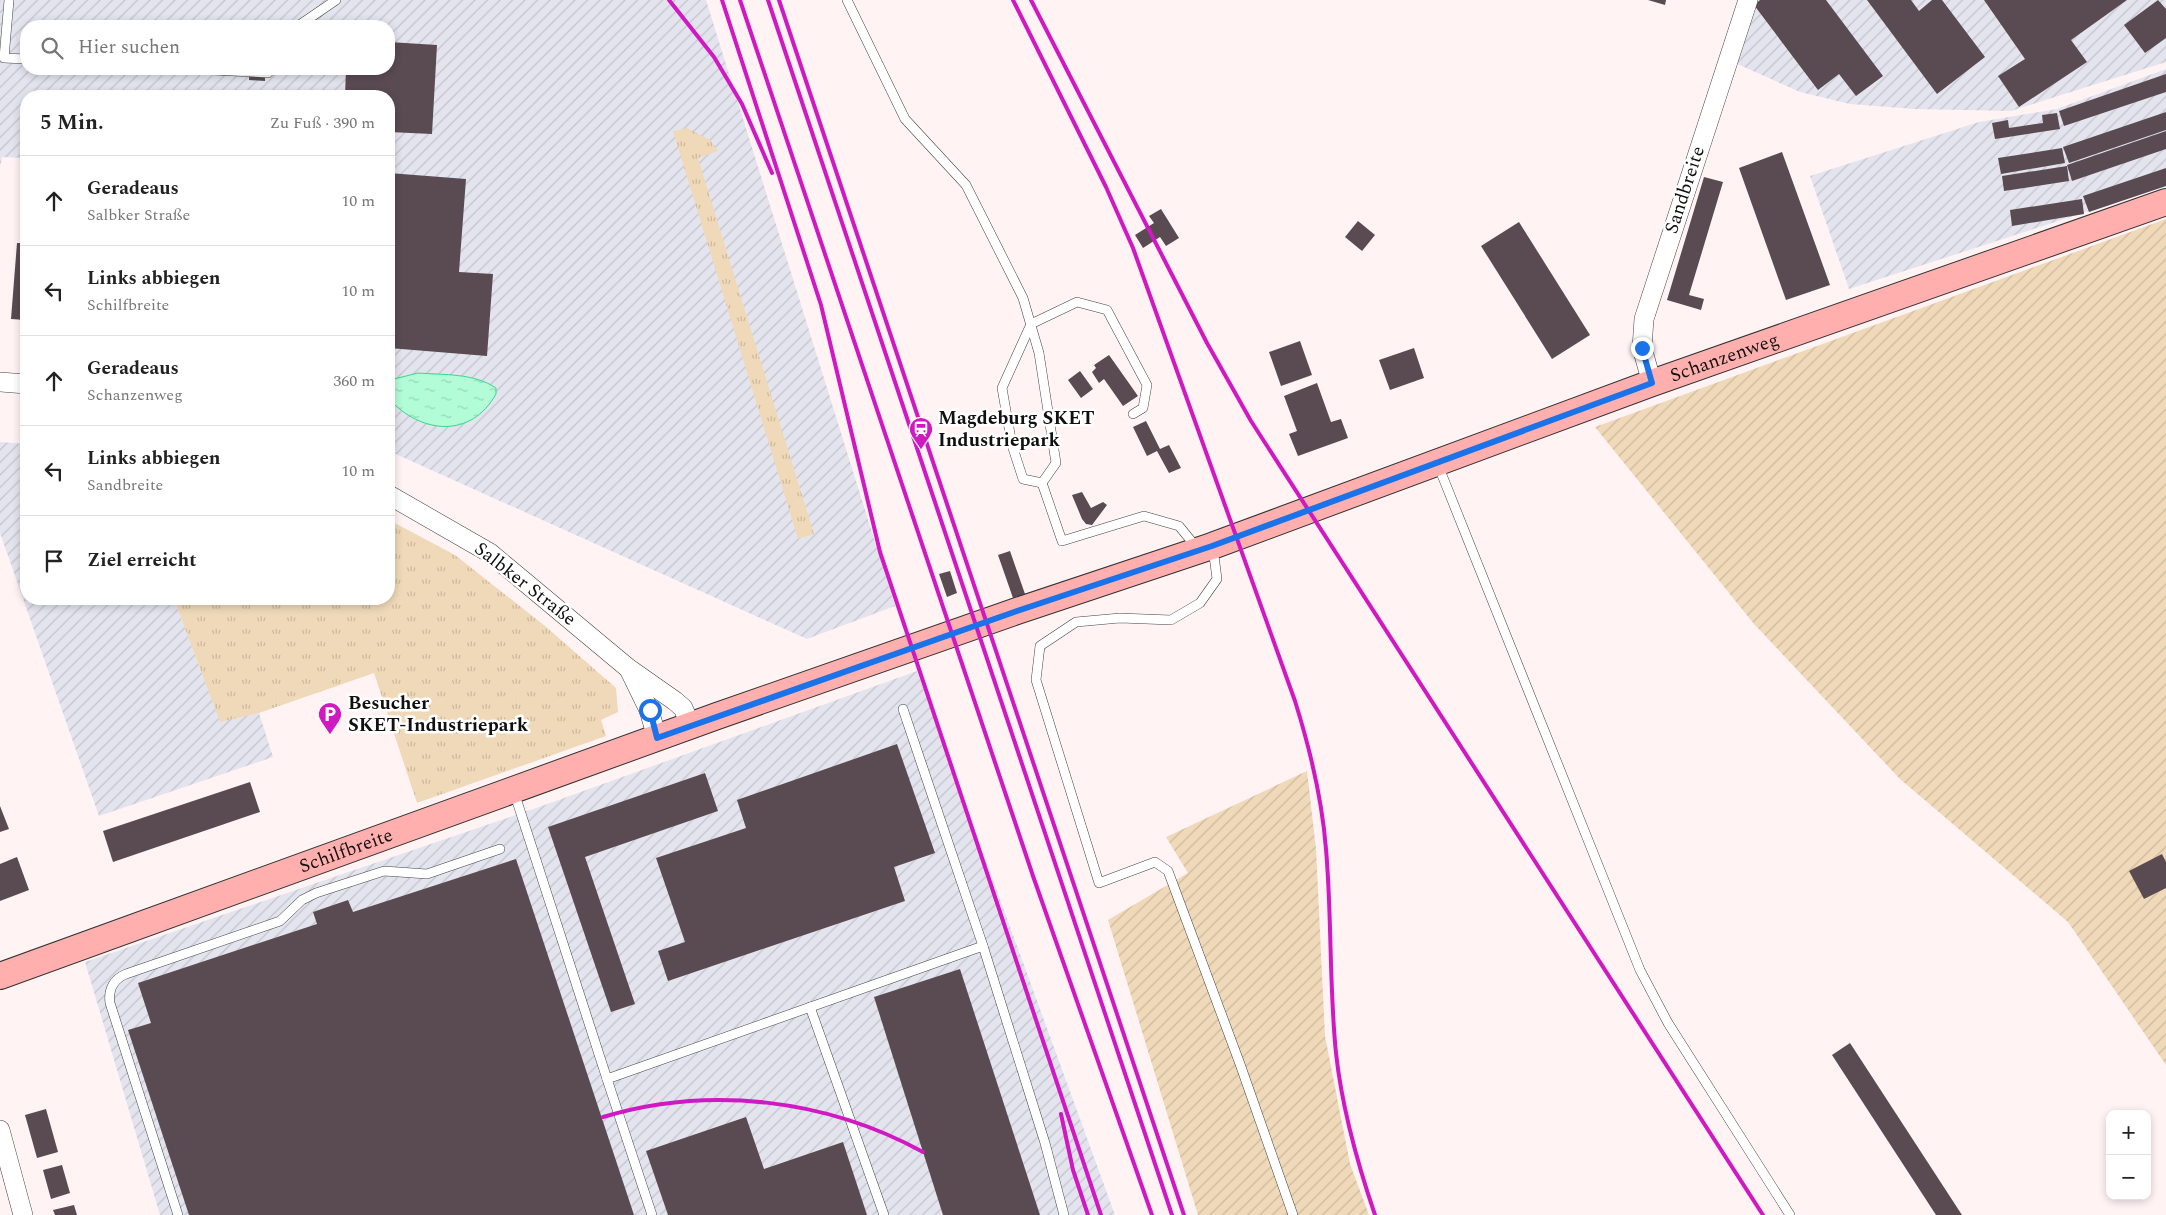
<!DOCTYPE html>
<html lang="de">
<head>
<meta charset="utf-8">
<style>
  :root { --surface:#fff; --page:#f6f6f6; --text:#222; --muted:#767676; --line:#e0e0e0 }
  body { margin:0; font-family:Spectral,serif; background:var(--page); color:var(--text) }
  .controls { position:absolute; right:15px; bottom:15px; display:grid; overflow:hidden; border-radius:10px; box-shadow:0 2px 8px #0003 }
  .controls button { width:45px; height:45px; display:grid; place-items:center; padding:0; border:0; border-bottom:1px solid var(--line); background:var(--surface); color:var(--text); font:25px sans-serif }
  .stop { position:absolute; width:15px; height:15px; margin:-11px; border:4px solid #1a73e8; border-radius:50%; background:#fff }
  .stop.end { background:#1a73e8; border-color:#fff; box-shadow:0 1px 5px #0008 }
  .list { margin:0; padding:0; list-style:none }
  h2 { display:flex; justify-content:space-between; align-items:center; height:65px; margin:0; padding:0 20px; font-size:21px }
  h2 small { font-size:16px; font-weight:400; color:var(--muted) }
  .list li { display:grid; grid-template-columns:32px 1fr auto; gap:15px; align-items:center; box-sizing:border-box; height:90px; padding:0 20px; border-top:1px solid var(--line) }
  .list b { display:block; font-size:19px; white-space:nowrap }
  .list p { margin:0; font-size:16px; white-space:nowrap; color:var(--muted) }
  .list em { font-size:16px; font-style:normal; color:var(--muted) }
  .icon { flex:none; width:28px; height:28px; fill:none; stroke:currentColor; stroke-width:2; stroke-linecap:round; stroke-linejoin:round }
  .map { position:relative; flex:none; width:2166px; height:1215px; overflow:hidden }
  .search { position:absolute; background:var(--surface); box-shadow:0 2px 8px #0003; left:20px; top:20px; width:375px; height:55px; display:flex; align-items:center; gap:12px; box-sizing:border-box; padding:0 18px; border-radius:20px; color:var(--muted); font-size:19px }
  .panel { position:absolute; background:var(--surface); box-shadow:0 2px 8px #0003; left:20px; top:90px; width:375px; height:515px; border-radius:20px }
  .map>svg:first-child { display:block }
</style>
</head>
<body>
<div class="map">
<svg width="2166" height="1215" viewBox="0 0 2166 1215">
  <defs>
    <pattern id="industrial-furrows" width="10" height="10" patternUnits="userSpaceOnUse" patternTransform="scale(1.25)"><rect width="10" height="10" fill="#e4e4ef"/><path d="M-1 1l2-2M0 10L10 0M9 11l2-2" fill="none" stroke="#c3c3cc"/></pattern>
    <pattern id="grass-tufts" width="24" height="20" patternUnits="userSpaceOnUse" patternTransform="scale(1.25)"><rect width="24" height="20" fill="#efd9b8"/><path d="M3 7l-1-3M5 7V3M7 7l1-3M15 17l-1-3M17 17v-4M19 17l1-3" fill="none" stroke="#ccb99d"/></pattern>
    <pattern id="garden-furrows" width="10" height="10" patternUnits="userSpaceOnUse" patternTransform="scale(1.25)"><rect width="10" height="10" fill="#efd9b8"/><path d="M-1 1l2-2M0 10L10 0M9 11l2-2" fill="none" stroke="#ccb99d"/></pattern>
    <pattern id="water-ripples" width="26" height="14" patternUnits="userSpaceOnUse" patternTransform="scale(1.25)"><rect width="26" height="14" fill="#b2fcd7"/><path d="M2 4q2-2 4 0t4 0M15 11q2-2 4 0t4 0" fill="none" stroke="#98d7b8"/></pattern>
  </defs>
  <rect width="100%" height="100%" fill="#fff3f4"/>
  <g fill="url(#industrial-furrows)" fill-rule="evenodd">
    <path d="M0,0h706l189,606 -88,33 -418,-188v-355h-363v62l-24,-1 -2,10zM26,26h363v43h-363z"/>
    <polygon points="1757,0 2166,0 2166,62 2011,111 1914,109 1850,104 1800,92 1735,63"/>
    <polygon points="2166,69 2166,186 1849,289 1810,176 1979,122 2057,109"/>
    <polygon points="0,442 26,444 26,599 174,599 220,721 259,713 273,757 99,816 0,533"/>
    <polygon points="917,671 1115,1215 160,1215 85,962 539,807"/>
  </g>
  <g fill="url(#grass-tufts)">
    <polygon points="687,128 710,140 718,151 698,158 814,534 798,539 673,131"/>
    <polygon points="389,520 455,555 545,626 616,688 618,712 601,720 606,736 417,803 374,673 259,713 220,722 174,599 389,599"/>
  </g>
  <g fill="url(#garden-furrows)">
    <polygon points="2166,219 2166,1065 2068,922 1900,779 1754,624 1595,427"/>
    <polygon points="1307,771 1316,849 1325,1036 1350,1164 1369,1215 1198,1215 1108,920 1188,873 1166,837"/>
  </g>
  <path fill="url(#water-ripples)" stroke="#31db89" d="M418,373c26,2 56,0 78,15v6c-25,45 -75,40 -107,5v-12l5,-8z"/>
  <g fill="#5a4b52">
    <polygon points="1648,0 1666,0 1665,5"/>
    <polygon points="1760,0 1826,0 1883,76 1856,96 1839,74 1818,90 1754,5"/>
    <polygon points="1867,0 1911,0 1919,11 1932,0 1942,0 1985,57 1937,94"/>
    <polygon points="1984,0 2127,0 2071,40 2087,62 2019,107 1998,76 2025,59"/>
    <polygon points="2158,0 2166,9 2166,38 2145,53 2124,25"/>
    <polygon points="389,42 437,45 432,134 389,132 389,96 345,96 346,69 389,69"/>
    <polygon points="249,73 265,74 265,81 249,80"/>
    <polygon points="2166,74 2166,92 2064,126 2059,111"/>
    <polygon points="2166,112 2166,130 2069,163 2063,147"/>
    <polygon points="2057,113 2060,129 1995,139 1992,123 2008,120 2009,128 2043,123 2042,115"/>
    <polygon points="2166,131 2166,149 2072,181 2067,165"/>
    <polygon points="2062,148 2065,163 2001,174 1998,158"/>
    <polygon points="1782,152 1830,285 1786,300 1739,168"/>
    <polygon points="2067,166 2069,181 2004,191 2002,176"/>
    <polygon points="2166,168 2166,186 2089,212 2083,196"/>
    <polygon points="389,173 466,179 459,272 493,274 487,356 389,348"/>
    <polygon points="1704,177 1723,182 1689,295 1704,299 1701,310 1667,300"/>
    <polygon points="2082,199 2084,214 2012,226 2010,210"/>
    <polygon points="1161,209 1179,238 1166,246 1160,237 1143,248 1135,235 1154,223 1149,216"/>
    <polygon points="1358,221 1375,235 1362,251 1345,237"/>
    <polygon points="1519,222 1590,335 1552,359 1481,246"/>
    <polygon points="17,243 26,243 26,320 11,319"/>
    <polygon points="1300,341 1312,375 1281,386 1269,352"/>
    <polygon points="1414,348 1424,378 1390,390 1379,360"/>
    <polygon points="1109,355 1138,396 1123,406 1104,379 1099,383 1092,372 1096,368 1094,365"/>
    <polygon points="1080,371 1093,389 1081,398 1068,380"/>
    <polygon points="1317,383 1331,422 1341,419 1348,438 1298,456 1289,434 1297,431 1284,396"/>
    <polygon points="1146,421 1160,449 1169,445 1181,468 1169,473 1157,451 1147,456 1133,427"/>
    <polygon points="1082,492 1091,508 1103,502 1107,505 1092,525 1086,524 1082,519 1072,495"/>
    <polygon points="1010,551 1025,594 1013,598 998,555"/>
    <polygon points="950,571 957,593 947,597 939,574"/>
    <polygon points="897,744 935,853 894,867 905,901 668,981 658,951 685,942 656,858 746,828 737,800"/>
    <polygon points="705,773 718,811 585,857 635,1004 611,1012 548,827"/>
    <polygon points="250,782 260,812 113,862 103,831"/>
    <polygon points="0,806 9,829 0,832"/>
    <polygon points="2162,854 2166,862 2166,888 2144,899 2129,871"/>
    <polygon points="17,857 29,890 0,901 0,864"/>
    <polygon points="516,859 634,1215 189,1215 128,1030 151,1023 138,983 317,924 313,912 348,900 353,912"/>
    <polygon points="960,969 1040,1215 943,1215 923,1152 874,997"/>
    <polygon points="1850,1043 1962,1215 1936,1215 1832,1055"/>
    <polygon points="46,1109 58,1152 37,1158 25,1115"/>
    <polygon points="746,1117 764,1169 843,1142 867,1215 668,1215 646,1151"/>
    <polygon points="62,1165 70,1193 51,1199 43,1170"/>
    <polygon points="74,1205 77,1215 55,1215 53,1210"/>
  </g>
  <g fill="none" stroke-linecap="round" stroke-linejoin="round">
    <g stroke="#434343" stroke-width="10">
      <g id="lane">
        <polyline points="9,0 4,58 26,59"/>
        <polyline points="847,0 905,119 966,185 1023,298 1039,353 1056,463 1042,483"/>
        <polyline points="298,26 336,0"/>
        <polyline points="193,69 268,73 271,69"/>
        <polyline points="1438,465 1640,970 1668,1023 1790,1215"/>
        <polyline points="1042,483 1023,479 1012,445 1002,388 1031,324 1077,302 1107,310 1147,385 1143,408 1133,414"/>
        <polyline points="1042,483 1062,541 1144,516 1179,526 1197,548"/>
        <polyline points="1213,548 1217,579 1200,603 1171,620 1120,618 1076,622 1040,646 1036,680 1099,883 1155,862 1168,871 1240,1064 1293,1215"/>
        <polyline points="514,792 607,1079 983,946 903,709"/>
        <polyline points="983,946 1045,1143 1064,1215"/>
        <polyline points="810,1007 884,1215"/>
        <polyline points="607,1079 652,1215"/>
        <path d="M178,1215l-68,-212c-2,-14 4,-24 16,-29l154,-53 22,-21 14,-7 68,-22 43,3 73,-25"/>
      </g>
    </g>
    <g stroke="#434343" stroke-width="20">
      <g id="street">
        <polyline points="0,382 26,384"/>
        <polyline points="1652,383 1642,348 1644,319 1748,0"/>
        <polyline points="389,495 490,553 628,668 675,701 683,708 691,726"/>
        <polyline points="629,669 649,710 657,738"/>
        <polyline points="0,1130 23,1215"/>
      </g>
    </g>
    <g stroke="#323232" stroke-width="28">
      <g id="secondary">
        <path id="s1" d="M0,976l717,-260 300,-105 195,-65 440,-163 514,-181"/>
      </g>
    </g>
    <use href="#lane" stroke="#fff" stroke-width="9"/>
    <use href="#street" stroke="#fff" stroke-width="19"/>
    <use href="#secondary" stroke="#ffafae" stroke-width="26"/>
    <g stroke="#d018c3" stroke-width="4">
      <polyline points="669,0 714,57 742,104 772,173"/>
      <polyline points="722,0 821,305 880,552 1101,1215"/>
      <polyline points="740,0 1033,876 1152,1215"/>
      <polyline points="768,0 1172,1215"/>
      <polyline points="779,0 1184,1215"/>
      <path d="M1013,0l93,187 27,61 162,453c15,48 27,97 31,148 6,68 3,136 10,204 6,56 21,109 39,162"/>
      <polyline points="1031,0 1207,343 1251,421 1763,1215"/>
      <polyline points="1061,1114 1073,1170 1088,1215"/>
      <path d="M603,1117c106,-32 223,-18 320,35"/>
    </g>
  </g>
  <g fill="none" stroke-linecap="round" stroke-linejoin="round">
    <polyline stroke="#1a73e8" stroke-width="6" points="650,710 657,738 1017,611 1212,546 1652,383 1642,348"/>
  </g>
  <defs>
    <g id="station-pin" transform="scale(1.25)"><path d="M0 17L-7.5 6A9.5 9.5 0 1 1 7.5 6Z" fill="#d018c3" stroke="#fff"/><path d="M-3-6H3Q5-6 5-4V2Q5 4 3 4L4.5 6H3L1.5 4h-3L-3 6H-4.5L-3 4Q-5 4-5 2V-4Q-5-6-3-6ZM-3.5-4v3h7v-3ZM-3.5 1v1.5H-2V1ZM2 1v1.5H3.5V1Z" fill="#fff"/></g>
    <g id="parking-pin" transform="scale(1.25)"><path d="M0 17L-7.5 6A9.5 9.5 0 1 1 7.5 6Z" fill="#d018c3" stroke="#fff"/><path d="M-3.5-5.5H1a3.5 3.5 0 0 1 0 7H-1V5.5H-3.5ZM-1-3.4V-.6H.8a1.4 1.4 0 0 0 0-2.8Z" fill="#fff"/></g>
  </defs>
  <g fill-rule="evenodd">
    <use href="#station-pin" x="921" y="429"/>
    <use href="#parking-pin" x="330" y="714"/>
  </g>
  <g text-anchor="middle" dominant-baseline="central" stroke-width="5" stroke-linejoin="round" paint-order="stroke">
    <g font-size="19" fill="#101010" stroke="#fff">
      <text transform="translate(1685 190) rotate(-72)">Sandbreite</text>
      <text stroke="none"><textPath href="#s1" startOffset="1832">Schanzenweg</textPath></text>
      <text transform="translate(525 584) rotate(38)">Salbker Straße</text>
      <text stroke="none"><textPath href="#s1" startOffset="368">Schilfbreite</textPath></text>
    </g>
    <g font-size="19" font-weight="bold" fill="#101010" stroke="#fff" text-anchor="start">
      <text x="938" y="418">Magdeburg SKET<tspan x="938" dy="22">Industriepark</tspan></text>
      <text x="348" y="703">Besucher<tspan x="348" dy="22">SKET-Industriepark</tspan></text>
    </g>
  </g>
</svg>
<div class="controls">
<button>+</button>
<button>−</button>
</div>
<div class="stop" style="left:650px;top:710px"></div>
<div class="stop end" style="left:1642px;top:348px"></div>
<div class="search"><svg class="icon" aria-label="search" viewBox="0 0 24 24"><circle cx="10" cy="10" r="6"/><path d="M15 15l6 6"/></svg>Hier suchen</div>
<section class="panel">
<h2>5 Min.<small>Zu Fuß · 390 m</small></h2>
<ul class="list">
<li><svg class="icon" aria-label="ahead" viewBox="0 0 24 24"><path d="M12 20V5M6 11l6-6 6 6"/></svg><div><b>Geradeaus</b><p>Salbker Straße</p></div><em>10 m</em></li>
<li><svg class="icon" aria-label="left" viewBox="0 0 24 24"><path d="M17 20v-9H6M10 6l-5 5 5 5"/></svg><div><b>Links abbiegen</b><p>Schilfbreite</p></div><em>10 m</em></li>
<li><svg class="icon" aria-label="ahead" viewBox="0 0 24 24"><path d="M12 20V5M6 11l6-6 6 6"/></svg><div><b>Geradeaus</b><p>Schanzenweg</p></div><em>360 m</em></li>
<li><svg class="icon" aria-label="left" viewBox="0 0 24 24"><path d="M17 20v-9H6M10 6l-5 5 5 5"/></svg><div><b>Links abbiegen</b><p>Sandbreite</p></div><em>10 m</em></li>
<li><svg class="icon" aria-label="arrive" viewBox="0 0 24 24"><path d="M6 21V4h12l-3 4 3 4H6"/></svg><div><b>Ziel erreicht</b></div></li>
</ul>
</section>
</div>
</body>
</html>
